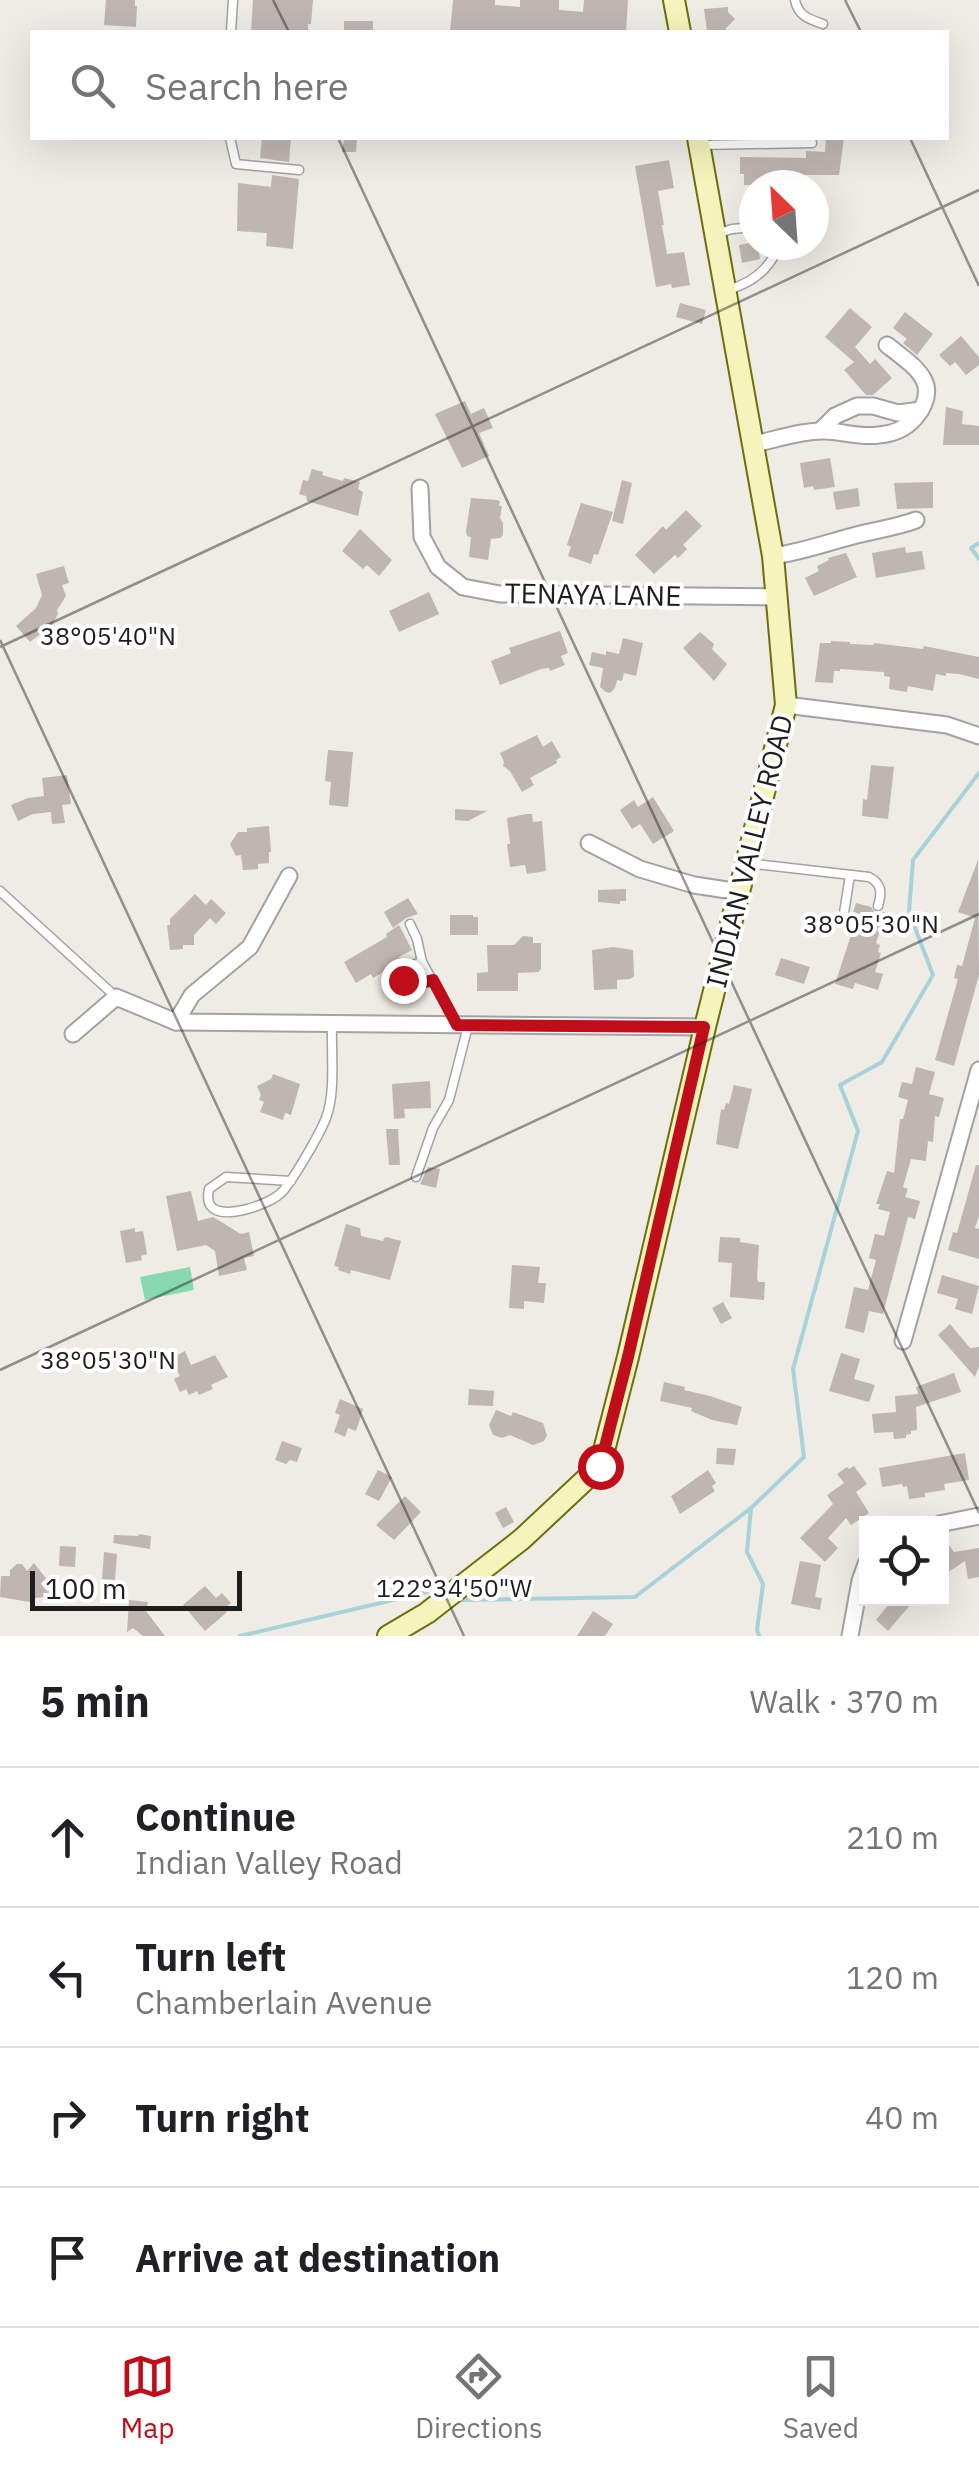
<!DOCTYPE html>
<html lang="en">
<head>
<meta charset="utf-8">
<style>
  :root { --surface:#fff; --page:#f2f2f2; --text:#202124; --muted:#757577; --line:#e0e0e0; --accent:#c00d1a }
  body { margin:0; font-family:"IBM Plex Sans",sans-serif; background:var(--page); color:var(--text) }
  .controls { position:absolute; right:30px; bottom:30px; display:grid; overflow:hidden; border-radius:0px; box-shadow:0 10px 40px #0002 }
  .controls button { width:90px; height:90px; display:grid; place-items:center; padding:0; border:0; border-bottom:2px solid var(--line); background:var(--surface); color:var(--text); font:50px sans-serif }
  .compass { position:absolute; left:739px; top:170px; width:90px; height:90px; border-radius:50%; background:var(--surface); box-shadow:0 10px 40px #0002; rotate:335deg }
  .scale { position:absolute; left:30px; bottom:25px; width:212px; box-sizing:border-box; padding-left:10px; border:5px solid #1e1e1e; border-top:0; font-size:28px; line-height:35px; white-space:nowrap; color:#1e1e1e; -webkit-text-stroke:8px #fff; paint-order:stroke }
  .stop { position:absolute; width:30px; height:30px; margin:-22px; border:8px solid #c00d1a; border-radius:50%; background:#fff }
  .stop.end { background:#c00d1a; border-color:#fff; box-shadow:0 2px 10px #0008 }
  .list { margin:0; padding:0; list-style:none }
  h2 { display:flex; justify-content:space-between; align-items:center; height:130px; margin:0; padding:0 40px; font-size:42px }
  h2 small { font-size:32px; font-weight:400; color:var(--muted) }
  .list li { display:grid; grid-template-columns:65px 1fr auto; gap:30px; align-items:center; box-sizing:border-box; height:140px; padding:0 40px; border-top:2px solid var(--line) }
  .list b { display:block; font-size:38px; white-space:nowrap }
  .list p { margin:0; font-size:32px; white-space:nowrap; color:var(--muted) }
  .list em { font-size:32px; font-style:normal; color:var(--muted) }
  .icon { flex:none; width:55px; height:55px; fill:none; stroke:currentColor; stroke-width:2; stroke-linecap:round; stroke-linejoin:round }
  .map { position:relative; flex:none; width:979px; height:1636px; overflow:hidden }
  .search { position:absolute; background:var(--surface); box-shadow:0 10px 40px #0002; left:30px; right:30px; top:30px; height:110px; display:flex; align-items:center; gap:25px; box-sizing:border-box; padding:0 35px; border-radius:0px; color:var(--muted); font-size:38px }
  .sheet { height:690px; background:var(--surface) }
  nav { display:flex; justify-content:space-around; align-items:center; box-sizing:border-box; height:140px; border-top:2px solid var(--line); background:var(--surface); font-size:28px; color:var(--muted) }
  nav a { display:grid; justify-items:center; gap:5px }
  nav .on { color:var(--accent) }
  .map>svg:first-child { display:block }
</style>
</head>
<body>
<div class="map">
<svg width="979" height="1636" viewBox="0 0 979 1636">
  <rect width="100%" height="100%" fill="#efebe5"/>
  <polygon fill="#88d9b3" points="190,1267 194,1290 145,1300 140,1277"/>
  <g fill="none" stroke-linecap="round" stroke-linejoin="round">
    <g stroke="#a8d2da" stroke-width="4">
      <polyline points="979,543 971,548 979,559"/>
      <polyline points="461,1600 635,1597 751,1508"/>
      <polyline points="240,1636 427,1592"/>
      <polyline points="759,1636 757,1630 763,1584 747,1552 751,1508 804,1457 793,1369 858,1131 840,1085 882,1062 933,975 909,912 913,860 979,773"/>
    </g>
  </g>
  <g fill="#bfb6b2">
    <polygon points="106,0 135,0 135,6 137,6 136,27 104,25"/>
    <polygon points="253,0 313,0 311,24 308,24 308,32 251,32"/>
    <polygon points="453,0 495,0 495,5 520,7 520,0 559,0 559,10 583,12 584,0 628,0 626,32 450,32"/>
    <polygon points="728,7 728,12 735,19 726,28 726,32 707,31 704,9"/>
    <rect x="344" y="21" width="29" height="11"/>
    <polygon points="262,138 291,138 289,162 260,158"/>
    <polygon points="344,138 357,138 356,152 342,152"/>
    <polygon points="826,138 844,138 839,175 768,175 768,185 744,185 744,174 740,174 740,157 806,158 806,151 825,152"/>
    <polygon points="669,160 674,188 658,191 664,225 662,225 667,254 684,252 690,285 672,288 671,284 656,287 635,166"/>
    <polygon points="272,175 299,179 293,249 266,246 267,233 237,231 238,183 271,187"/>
    <polygon points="754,242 754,245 758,245 760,259 742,263 739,245"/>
    <polygon points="680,303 706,310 702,324 676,317"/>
    <polygon points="850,308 872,327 855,347 870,364 875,359 892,378 873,395 866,395 844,370 854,362 825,337"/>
    <polygon points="905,312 933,334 917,355 903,343 907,339 893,328"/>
    <polygon points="961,336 979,357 979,365 966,375 955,362 950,366 939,355"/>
    <polygon points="465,401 471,414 484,408 493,428 479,433 489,456 462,468 435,414"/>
    <polygon points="946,407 963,411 962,424 979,426 979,445 943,445"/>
    <polygon points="830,458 835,487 814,490 813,486 804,488 800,463"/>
    <polygon points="312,469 323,472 322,475 343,481 344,478 360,482 358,489 363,492 358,516 307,501 306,496 299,494 303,480 308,481"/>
    <polygon points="622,480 632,483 623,524 612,521"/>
    <polygon points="933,482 933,508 897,509 894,483"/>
    <polygon points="858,488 860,506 836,510 833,492"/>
    <polygon points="471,498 497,500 500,501 499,506 502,506 500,518 503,523 503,535 500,538 491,539 488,560 469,557 471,537 467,536 466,531"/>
    <polygon points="581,503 613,512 598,555 594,554 591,564 568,556 571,547 567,545"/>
    <polygon points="686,510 702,526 683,545 687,549 678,558 675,555 654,574 635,555 663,526 666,530"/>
    <polygon points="360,529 392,560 379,576 367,565 363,569 342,551"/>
    <polygon points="905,547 906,553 922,551 925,569 876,578 872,553"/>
    <polygon points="846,553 857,577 814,596 805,578 819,571 817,566 829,560 828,558"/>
    <polygon points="64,566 69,583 62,585 66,596 57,610 58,614 52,625 30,642 16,626 36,608 42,595 36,574"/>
    <polygon points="429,592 439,614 399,632 389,611"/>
    <polygon points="560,631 568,653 561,656 565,665 550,671 549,668 541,669 500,685 491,661 511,653 509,648"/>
    <polygon points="700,632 714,644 712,649 727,664 714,681 683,648"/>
    <polygon points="623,638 643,643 636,676 624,673 622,681 617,680 615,688 610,693 606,692 600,687 603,668 589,665 592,652 606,655 606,651 619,654"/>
    <polygon points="831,641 850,642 850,644 873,645 874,643 923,649 924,646 979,657 979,679 959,674 946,673 946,676 936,674 933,691 908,686 907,692 889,689 890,677 884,676 884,672 840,669 840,671 834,671 833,683 815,682 820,643 831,643"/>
    <polygon points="537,735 543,747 552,741 561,757 556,760 557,763 530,778 534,785 522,792 510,771 503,766 504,762 500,753"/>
    <polygon points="328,750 353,752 348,807 329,805 331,782 325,781"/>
    <polygon points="871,765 894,767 888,819 862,816 863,799 867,800"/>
    <polygon points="67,775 71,804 62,805 65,823 52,824 51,812 33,814 18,821 11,805 28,798 44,796 42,778"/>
    <polygon points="653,797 674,831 653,844 640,824 632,829 620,810 634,800 638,807"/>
    <polygon points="455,809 487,811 468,821 455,820"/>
    <polygon points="526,814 532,814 533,822 542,821 546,871 527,874 525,865 510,867 507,844 510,844 507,818"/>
    <polygon points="269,826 271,852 269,852 269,863 258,864 258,869 243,870 241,855 236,856 230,844 238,832 247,832 247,828"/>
    <polygon points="978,860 979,975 954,1066 935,1060 958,979 954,978 957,965 962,966 975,918 958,912"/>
    <polygon points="626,889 626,901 620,901 620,904 598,902 598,890"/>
    <polygon points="195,894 206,905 211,899 226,913 216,924 210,918 194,935 194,945 183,945 183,949 170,950 167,925 170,925 170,919"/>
    <polygon points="408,898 418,914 406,918 393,928 384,912"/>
    <polygon points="856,903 871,907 875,913 886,912 876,943 880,945 878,952 881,953 875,972 883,974 878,990 855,983 853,989 835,984 855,923 850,922"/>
    <polygon points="450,915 473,915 473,917 478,917 478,935 450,935"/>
    <polygon points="399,925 412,950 399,957 402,961 373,978 371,974 356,983 344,962 387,937 386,934"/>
    <polygon points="523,936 533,937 533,943 541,943 541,969 538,972 518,973 518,991 477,991 477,973 488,972 487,945 514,945"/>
    <polygon points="613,947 633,950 634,976 630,979 617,980 617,989 594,990 592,950"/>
    <polygon points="781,958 810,967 804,984 775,975"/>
    <polygon points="916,1067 935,1072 929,1094 944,1098 939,1117 935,1116 933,1142 928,1141 926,1161 911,1159 903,1187 908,1189 905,1197 920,1201 915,1219 908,1217 883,1314 869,1311 864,1333 845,1328 854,1287 868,1290 876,1260 869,1258 875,1234 884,1236 890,1212 878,1209 880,1204 876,1204 887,1171 894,1173 900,1119 903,1119 908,1100 898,1097 902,1082 912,1084"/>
    <polygon points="273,1074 300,1084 291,1115 285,1113 283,1120 260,1112 264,1102 259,1100 261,1095 257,1086 271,1079"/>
    <polygon points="430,1081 431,1108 404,1109 405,1118 394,1119 392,1084"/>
    <polygon points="734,1085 752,1089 738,1149 716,1144 721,1109 724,1110 726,1103 729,1104"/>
    <polygon points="386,1129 398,1129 400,1165 389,1165"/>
    <polygon points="976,1165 979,1165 979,1216 975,1228 979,1229 979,1259 948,1250 953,1232 957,1233"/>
    <polygon points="428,1167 440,1169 436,1188 420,1184"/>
    <polygon points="191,1191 198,1221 213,1217 241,1234 249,1232 254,1256 244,1258 247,1270 219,1276 215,1251 206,1245 177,1251 166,1196"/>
    <polygon points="346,1224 360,1228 361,1236 383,1241 384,1238 387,1237 401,1241 390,1280 351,1270 350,1274 338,1270 339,1267 334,1266"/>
    <polygon points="135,1228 135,1232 143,1231 147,1254 141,1256 142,1260 126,1263 120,1231"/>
    <polygon points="720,1237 740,1238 740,1242 759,1245 757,1278 758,1282 765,1282 764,1300 730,1297 732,1263 718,1262"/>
    <polygon points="512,1265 540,1267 538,1283 546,1283 544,1303 524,1301 524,1309 509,1308"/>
    <polygon points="942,1275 979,1286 972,1314 955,1309 958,1299 937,1293"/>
    <polygon points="723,1302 732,1318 721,1324 712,1308"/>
    <polygon points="950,1324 970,1348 979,1347 979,1366 975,1377 938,1335"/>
    <polygon points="185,1351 191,1365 215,1355 228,1377 211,1385 213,1389 199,1395 197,1391 189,1395 186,1389 180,1392 174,1379 180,1376 170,1359"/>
    <polygon points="841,1353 860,1359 854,1379 875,1385 869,1402 829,1391"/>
    <polygon points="954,1373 961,1392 916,1407 917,1430 911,1431 911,1434 906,1435 906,1438 894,1439 893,1432 874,1433 872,1414 896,1412 895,1396 918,1394 916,1387"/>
    <polygon points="664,1382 685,1387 684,1390 710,1396 742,1407 737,1425 712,1420 691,1411 692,1408 660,1401"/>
    <polygon points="469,1389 494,1391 493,1406 468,1405"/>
    <polygon points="340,1399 363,1409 356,1431 348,1428 345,1437 334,1432 340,1415 335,1413"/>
    <polygon points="496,1410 511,1416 513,1412 543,1423 547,1435 544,1441 533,1445 510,1435 502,1438 493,1435 489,1425"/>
    <polygon points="282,1441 302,1448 297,1462 290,1460 286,1464 275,1460"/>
    <polygon points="717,1448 736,1449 734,1465 716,1464"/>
    <polygon points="965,1453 969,1480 944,1484 945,1490 925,1493 925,1497 909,1499 907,1486 903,1487 902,1484 882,1487 879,1468"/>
    <polygon points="854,1466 867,1484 856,1492 869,1513 851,1525 846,1518 828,1538 838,1548 825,1562 800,1538 833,1504 827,1495 844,1483 837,1474 847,1467 849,1469"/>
    <polygon points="378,1470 392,1477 379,1501 365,1494"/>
    <polygon points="708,1470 716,1483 712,1486 715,1491 680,1514 671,1496"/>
    <polygon points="405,1496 421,1512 394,1540 376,1525"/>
    <polygon points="506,1507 514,1522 503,1528 495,1513"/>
    <polygon points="139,1534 151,1536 150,1549 113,1543 114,1535 138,1536"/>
    <polygon points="949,1545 954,1552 979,1548 979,1577 968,1579 965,1561 942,1576 942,1549"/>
    <polygon points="60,1546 76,1547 75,1567 59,1566"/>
    <polygon points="104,1552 117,1554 115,1580 102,1579"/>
    <polygon points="800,1561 821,1565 815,1597 822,1598 820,1610 791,1604"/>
    <polygon points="34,1563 59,1595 45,1593 45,1597 35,1598 29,1602 0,1597 1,1576 10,1576 10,1570 17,1564 22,1564 27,1571"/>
    <polygon points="205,1586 216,1598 222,1593 231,1603 224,1609 227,1612 205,1631 183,1605"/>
    <polygon points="894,1598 916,1598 888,1631 876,1620"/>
    <polygon points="129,1600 148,1602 146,1611 165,1636 143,1636 133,1628 127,1632"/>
    <polygon points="593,1611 613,1624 605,1636 577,1636"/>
  </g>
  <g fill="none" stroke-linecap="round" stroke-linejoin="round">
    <g stroke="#a2a2a2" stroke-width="11">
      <g id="lane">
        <path d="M795,0c3,16 14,19 28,24"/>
        <polyline points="231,32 233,0"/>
        <polyline points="230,138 236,164 299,170"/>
        <polyline points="700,145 812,143"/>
        <polyline points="719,233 732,229 754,227"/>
        <path d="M727,290c23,-6 40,-18 50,-40l-2,-5"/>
        <path d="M747,863l122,14c13,7 13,15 9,29"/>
        <polyline points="0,891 116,997"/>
        <polyline points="844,913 850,875"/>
        <polyline points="410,924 417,939 422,962 457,1025"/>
        <polyline points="422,962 406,967 402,973 406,984 410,986 433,980"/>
        <polyline points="416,1177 433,1128 449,1100 468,1026"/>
        <path d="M291,1181l-65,-4 -17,12c-1,5 -2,11 1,16 11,17 61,-1 72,-13 11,-12 38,-58 44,-74 10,-26 5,-66 6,-94"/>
      </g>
    </g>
    <g stroke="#a2a2a2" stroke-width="19">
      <g id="street">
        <polyline points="821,430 835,416 857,406 873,406 898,413 921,410"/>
        <path d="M754,444c20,-4 49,-14 70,-13 18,0 36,7 55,4 13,-1 26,-6 35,-16 30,-35 1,-52 -27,-74"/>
        <polyline points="420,488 422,537 438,567 463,587 500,594 778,597"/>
        <path d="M773,556c28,-4 53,-13 80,-20 21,-6 42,-8 63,-16"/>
        <polyline points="786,705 947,725 979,736"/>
        <polyline points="589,843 640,869 694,885 740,892"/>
        <polyline points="176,1022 192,995 250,947 289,876"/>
        <polyline points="73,1034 116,997 176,1022 705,1027"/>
        <polyline points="903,1341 979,1070"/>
        <polyline points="939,1524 979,1516"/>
        <polyline points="850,1636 860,1581 866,1564"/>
      </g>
    </g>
    <g stroke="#6c6f0c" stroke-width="24">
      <g id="secondary">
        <polyline points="674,0 680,32"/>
        <polyline points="388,1636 427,1613 522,1539 600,1466 628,1357 705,1027 786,705 773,556 698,138"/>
      </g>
    </g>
    <use href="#lane" stroke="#fff" stroke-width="8"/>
    <use href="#street" stroke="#fff" stroke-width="15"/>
    <use href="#secondary" stroke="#f5f4bc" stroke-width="20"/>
  </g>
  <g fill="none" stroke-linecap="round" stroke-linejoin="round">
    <polyline stroke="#c00d1a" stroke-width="12" points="403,980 410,986 433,980 457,1025 704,1027 628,1357 600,1466"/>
  </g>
  <path fill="none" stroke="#1e1e1e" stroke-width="2.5" stroke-opacity="0.45" d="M273,0l16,32M845,0l16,32M338,138l641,1375M910,138l69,148M0,640l464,996M0,647l979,-457M0,1370l979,-456"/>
  <g text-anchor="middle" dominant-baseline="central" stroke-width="8" stroke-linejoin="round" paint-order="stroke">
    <g font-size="28" fill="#1e1e1e" stroke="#fff">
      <text transform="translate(593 594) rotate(1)">TENAYA LANE</text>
      <text transform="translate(749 851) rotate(-76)">INDIAN VALLEY ROAD</text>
    </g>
  </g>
  <g font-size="25" text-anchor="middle" fill="#1e1e1e" stroke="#fff" stroke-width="8" stroke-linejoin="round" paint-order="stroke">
    <text x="108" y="645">38°05'40"N</text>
    <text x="871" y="933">38°05'30"N</text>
    <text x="108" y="1369">38°05'30"N</text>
    <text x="454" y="1597">122°34'50"W</text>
  </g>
</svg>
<div class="controls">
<button><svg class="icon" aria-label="locate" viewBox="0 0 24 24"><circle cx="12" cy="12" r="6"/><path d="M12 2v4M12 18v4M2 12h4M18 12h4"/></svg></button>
</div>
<svg class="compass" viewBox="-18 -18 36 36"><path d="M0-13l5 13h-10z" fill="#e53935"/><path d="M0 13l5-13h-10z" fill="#757577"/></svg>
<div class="scale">100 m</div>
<div class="stop" style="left:600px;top:1466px"></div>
<div class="stop end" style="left:403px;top:980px"></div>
<div class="search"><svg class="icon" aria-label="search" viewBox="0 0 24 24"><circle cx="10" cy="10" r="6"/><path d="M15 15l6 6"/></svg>Search here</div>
</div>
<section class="sheet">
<h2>5 min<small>Walk · 370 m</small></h2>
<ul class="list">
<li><svg class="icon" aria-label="ahead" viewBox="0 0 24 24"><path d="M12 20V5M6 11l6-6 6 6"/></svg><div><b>Continue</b><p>Indian Valley Road</p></div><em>210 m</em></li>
<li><svg class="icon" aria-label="left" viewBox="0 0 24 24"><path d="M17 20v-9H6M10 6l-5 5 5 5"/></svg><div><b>Turn left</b><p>Chamberlain Avenue</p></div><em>120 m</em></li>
<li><svg class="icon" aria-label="right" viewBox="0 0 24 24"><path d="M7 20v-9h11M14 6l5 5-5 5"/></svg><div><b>Turn right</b></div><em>40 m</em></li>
<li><svg class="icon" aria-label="arrive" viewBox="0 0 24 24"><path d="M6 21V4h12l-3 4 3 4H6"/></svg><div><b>Arrive at destination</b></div></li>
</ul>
</section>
<nav>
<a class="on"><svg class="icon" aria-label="map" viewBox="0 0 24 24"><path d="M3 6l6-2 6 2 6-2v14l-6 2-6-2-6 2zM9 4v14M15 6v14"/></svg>Map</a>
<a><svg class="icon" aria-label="directions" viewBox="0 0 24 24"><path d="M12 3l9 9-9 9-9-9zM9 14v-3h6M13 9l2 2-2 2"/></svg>Directions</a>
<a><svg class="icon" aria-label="saved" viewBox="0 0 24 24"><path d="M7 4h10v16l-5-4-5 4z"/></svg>Saved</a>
</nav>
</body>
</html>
